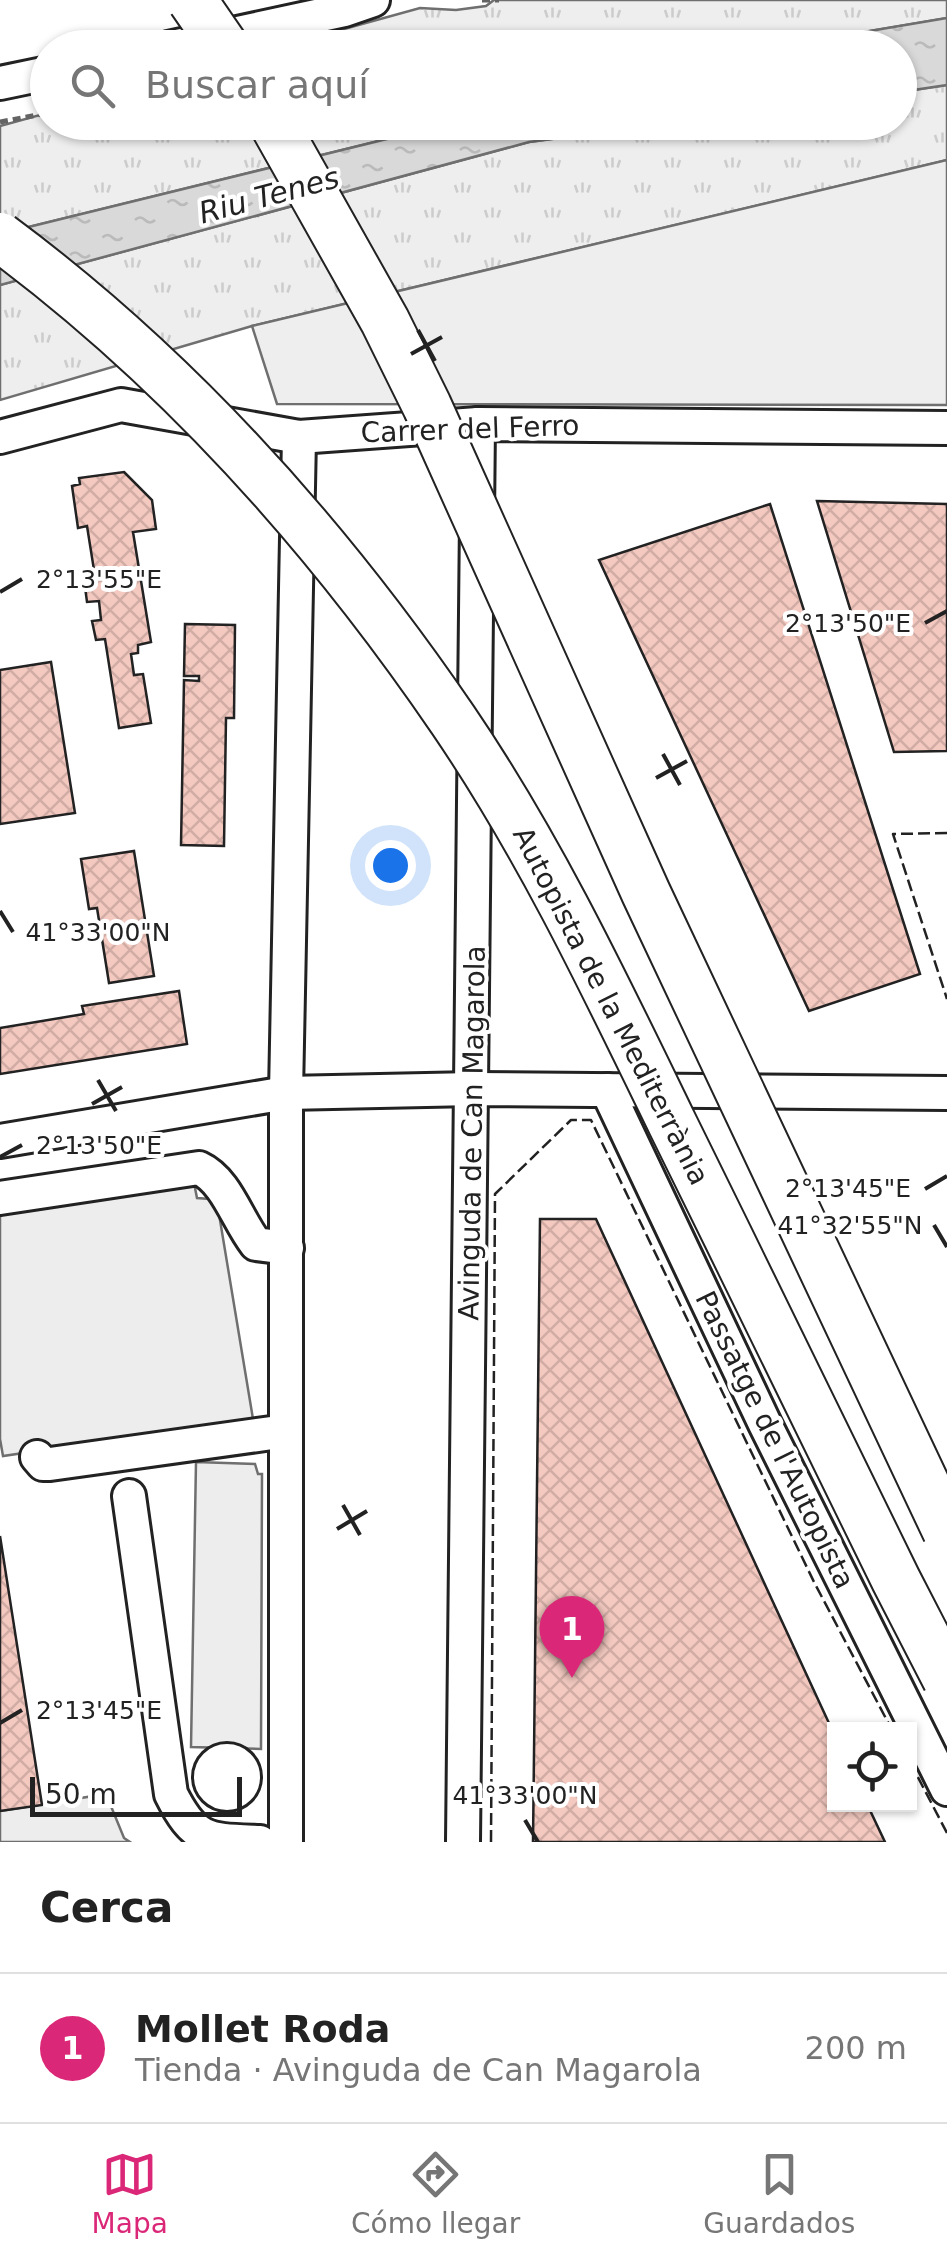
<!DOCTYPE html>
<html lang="es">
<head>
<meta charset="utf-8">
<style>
  :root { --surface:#fff; --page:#f2f2f2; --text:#222; --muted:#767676; --line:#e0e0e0; --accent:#db2777 }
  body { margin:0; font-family:"DejaVu Sans",sans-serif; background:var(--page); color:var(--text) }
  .controls { position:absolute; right:30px; bottom:30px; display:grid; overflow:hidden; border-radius:0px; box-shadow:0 2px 8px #0004 }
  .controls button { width:90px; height:90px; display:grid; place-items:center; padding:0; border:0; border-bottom:2px solid var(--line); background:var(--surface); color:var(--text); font:50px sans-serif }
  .scale { position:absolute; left:30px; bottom:25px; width:212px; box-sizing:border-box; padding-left:10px; border:5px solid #222; border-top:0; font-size:28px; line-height:35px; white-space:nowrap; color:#222; -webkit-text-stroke:8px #fff; paint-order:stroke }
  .you { position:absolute; left:390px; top:865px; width:35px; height:35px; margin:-25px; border:8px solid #fff; border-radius:50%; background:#1a73e8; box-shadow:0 0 0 15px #1a73e833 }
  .badge { display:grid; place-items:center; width:65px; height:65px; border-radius:50%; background:var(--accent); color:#fff; font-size:32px; font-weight:700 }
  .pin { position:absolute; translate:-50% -82px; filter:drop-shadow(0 2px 5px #0008) }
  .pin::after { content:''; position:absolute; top:52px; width:35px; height:30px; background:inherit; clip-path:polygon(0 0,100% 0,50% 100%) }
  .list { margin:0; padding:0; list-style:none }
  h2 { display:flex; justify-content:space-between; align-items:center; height:130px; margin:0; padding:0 40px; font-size:42px }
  h2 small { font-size:32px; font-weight:400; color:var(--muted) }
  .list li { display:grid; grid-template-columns:65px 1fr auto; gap:30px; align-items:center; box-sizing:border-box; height:150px; padding:0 40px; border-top:2px solid var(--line) }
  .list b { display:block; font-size:38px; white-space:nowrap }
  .list p { margin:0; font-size:32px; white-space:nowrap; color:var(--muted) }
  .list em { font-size:32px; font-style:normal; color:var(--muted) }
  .icon { flex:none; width:55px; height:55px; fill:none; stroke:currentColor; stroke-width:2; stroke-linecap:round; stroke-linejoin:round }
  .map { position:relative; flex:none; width:947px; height:1842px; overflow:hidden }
  .search { position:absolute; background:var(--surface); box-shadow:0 2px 8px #0004; left:30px; right:30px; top:30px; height:110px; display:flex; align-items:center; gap:25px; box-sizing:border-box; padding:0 35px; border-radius:55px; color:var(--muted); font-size:38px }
  .sheet { height:280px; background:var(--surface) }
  nav { display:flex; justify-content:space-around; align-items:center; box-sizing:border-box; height:140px; border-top:2px solid var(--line); background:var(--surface); font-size:28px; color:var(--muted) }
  nav a { display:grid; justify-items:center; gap:5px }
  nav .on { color:var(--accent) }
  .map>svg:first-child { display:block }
</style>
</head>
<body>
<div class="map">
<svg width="947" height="1842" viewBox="0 0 947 1842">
  <defs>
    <pattern id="grass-tufts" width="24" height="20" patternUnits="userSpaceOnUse" patternTransform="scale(2.5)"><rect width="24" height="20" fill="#eee"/><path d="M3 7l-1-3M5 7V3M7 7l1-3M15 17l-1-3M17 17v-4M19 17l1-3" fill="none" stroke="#ccc"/></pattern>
    <pattern id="water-ripples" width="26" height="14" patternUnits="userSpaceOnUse" patternTransform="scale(2.5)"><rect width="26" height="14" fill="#d9d9d9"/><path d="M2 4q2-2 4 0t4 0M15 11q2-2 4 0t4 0" fill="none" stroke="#bababa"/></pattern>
    <pattern id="building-cross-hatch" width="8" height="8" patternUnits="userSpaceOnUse" patternTransform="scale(2.5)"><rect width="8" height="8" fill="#f3c9c0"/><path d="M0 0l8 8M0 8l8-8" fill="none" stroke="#d0aca5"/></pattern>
  </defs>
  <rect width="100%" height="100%" fill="#fff"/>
  <g fill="url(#grass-tufts)" stroke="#6f6f6f" stroke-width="2.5">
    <polygon points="494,0 947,0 947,18 775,47 279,47 420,8 456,10 486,6"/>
    <polygon points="947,85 947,160 252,326 0,400 0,285 529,142 675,122 900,122 900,92"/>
    <polygon points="47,113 48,122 452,123 0,234 0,126"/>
  </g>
  <polygon fill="#eee" stroke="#6f6f6f" stroke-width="2.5" points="947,160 947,405 277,404 252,326"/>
  <g fill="#ededed" stroke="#6f6f6f" stroke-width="2.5">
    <polygon points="193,1178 197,1198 210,1199 218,1208 253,1419 3,1456 0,1439 0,1210"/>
    <polygon points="196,1462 255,1464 258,1474 262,1474 261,1749 191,1747"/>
    <polygon points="106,1794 124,1838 130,1842 0,1842 0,1811"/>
  </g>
  <g fill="url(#water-ripples)" stroke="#6f6f6f" stroke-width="2.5">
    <polygon points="947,18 947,85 900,92 900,48 775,47"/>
    <polygon points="452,123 675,123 529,142 0,285 0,234"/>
  </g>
  <g fill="url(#building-cross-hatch)" stroke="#222" stroke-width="2.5">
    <polygon points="124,472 152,500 156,529 133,532 151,642 138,645 138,653 131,654 134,675 143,674 151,723 119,728 105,639 96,640 92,621 101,620 99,601 87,602 83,572 94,570 87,526 78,528 72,486 80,484 79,478"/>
    <polygon points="817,501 947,504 947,751 894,752"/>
    <polygon points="770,504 920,974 809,1011 599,560"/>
    <polygon points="185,624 235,625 234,718 226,718 224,846 181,845 184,680 199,681 199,676 184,676"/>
    <polygon points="51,662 75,813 0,824 0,670"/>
    <polygon points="134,851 154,976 109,983 97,908 89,909 81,859"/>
    <polygon points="179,991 187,1044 0,1074 0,1028 84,1014 82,1006"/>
    <polygon points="540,1219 596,1219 834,1734 834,1804 867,1804 885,1842 533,1842"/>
    <polygon points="0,1536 42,1805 0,1811"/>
  </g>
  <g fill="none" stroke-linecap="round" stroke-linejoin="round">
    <g stroke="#222" stroke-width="38">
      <g id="minor">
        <polyline points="168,48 344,10 373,0"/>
        <polyline points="0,83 48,73"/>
        <polyline points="0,437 121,405 299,437 478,424 947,428"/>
        <polyline points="607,1090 765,1424 947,1789"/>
        <polyline points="0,1141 286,1093 473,1089 947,1093"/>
        <path d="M0,1198l199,-30c28,13 38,52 57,76l31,4"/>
        <polyline points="37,1457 43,1464 50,1464 286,1431"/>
        <path d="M129,1496l42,298c24,48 37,46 89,48"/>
        <circle cx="227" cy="1777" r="17"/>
        <polyline points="286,1842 286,1093 299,437"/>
        <polyline points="463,1842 478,424"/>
      </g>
    </g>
    <g stroke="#646464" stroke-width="5" stroke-dasharray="8 5" stroke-linecap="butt">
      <polyline points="482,0 499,0"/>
      <polyline points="0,122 48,113"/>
    </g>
    <use href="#minor" stroke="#fff" stroke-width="32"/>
    <g stroke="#222" stroke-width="52" stroke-linecap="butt">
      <g id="highway-bridge">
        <polyline points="192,0 225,48"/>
        <polyline points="273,122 385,321 427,406 646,893 947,1531"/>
        <path d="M0,237c178,132 328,300 453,483 86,126 152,265 219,403 75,152 149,304 224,457l51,99"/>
      </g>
    </g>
    <use href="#highway-bridge" stroke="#fff" stroke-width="48"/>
    <g stroke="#222" stroke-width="2.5" stroke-dasharray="12 5" stroke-linecap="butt">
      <polyline points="947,833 893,834 947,999"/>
      <polyline points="910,1762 947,1833"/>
      <polyline points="491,1842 495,1194 571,1120 591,1120 814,1582 892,1730"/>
    </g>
  </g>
  <path fill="none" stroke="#222" stroke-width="4" d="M418,330l17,31M411,354l31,-17M0,592l22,-13M925,623l22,-12M663,754l17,31M656,778l31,-17M0,911l13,21M98,1080l18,31M92,1104l30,-17M0,1157l22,-12M925,1189l22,-13M934,1225l13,22M343,1505l17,30M337,1529l30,-18M0,1723l22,-13M525,1820l13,22"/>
  <g text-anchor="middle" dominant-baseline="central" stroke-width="8" stroke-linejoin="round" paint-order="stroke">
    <g font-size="28" fill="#222" stroke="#fff">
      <text transform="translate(470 429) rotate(-2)">Carrer del Ferro</text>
      <text transform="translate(611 1006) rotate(63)">Autopista de la Mediterrània</text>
      <text transform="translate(472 1133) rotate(-89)">Avinguda de Can Magarola</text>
      <text transform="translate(775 1440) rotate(64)">Passatge de l'Autopista</text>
    </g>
    <g font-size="30" font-style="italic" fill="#222" stroke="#fff">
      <text transform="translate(269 195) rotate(-15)">Riu Tenes</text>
    </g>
  </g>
  <g font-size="25" text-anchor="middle" fill="#222" stroke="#fff" stroke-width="8" stroke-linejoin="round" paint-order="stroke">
    <text x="99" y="588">2°13'55"E</text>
    <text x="848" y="632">2°13'50"E</text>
    <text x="98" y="941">41°33'00"N</text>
    <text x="99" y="1154">2°13'50"E</text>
    <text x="848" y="1197">2°13'45"E</text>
    <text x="850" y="1234">41°32'55"N</text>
    <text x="99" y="1719">2°13'45"E</text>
    <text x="525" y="1804">41°33'00"N</text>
  </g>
</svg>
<div class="controls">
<button><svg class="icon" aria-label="locate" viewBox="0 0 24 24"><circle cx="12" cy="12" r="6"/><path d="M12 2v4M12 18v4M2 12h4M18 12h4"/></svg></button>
</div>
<div class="scale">50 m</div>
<div class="you"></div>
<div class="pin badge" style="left:572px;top:1678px">1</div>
<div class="search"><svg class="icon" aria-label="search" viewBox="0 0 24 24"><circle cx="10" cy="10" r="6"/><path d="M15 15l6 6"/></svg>Buscar aquí</div>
</div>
<section class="sheet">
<h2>Cerca<small></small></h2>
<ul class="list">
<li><span class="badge">1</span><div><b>Mollet Roda</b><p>Tienda · Avinguda de Can Magarola</p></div><em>200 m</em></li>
</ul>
</section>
<nav>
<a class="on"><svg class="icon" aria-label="map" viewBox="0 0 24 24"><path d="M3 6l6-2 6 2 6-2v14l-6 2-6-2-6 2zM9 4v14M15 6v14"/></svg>Mapa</a>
<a><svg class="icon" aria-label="directions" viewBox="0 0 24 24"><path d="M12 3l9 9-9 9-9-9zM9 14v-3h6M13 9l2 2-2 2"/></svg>Cómo llegar</a>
<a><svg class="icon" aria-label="saved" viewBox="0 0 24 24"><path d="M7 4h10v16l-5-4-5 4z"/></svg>Guardados</a>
</nav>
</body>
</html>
